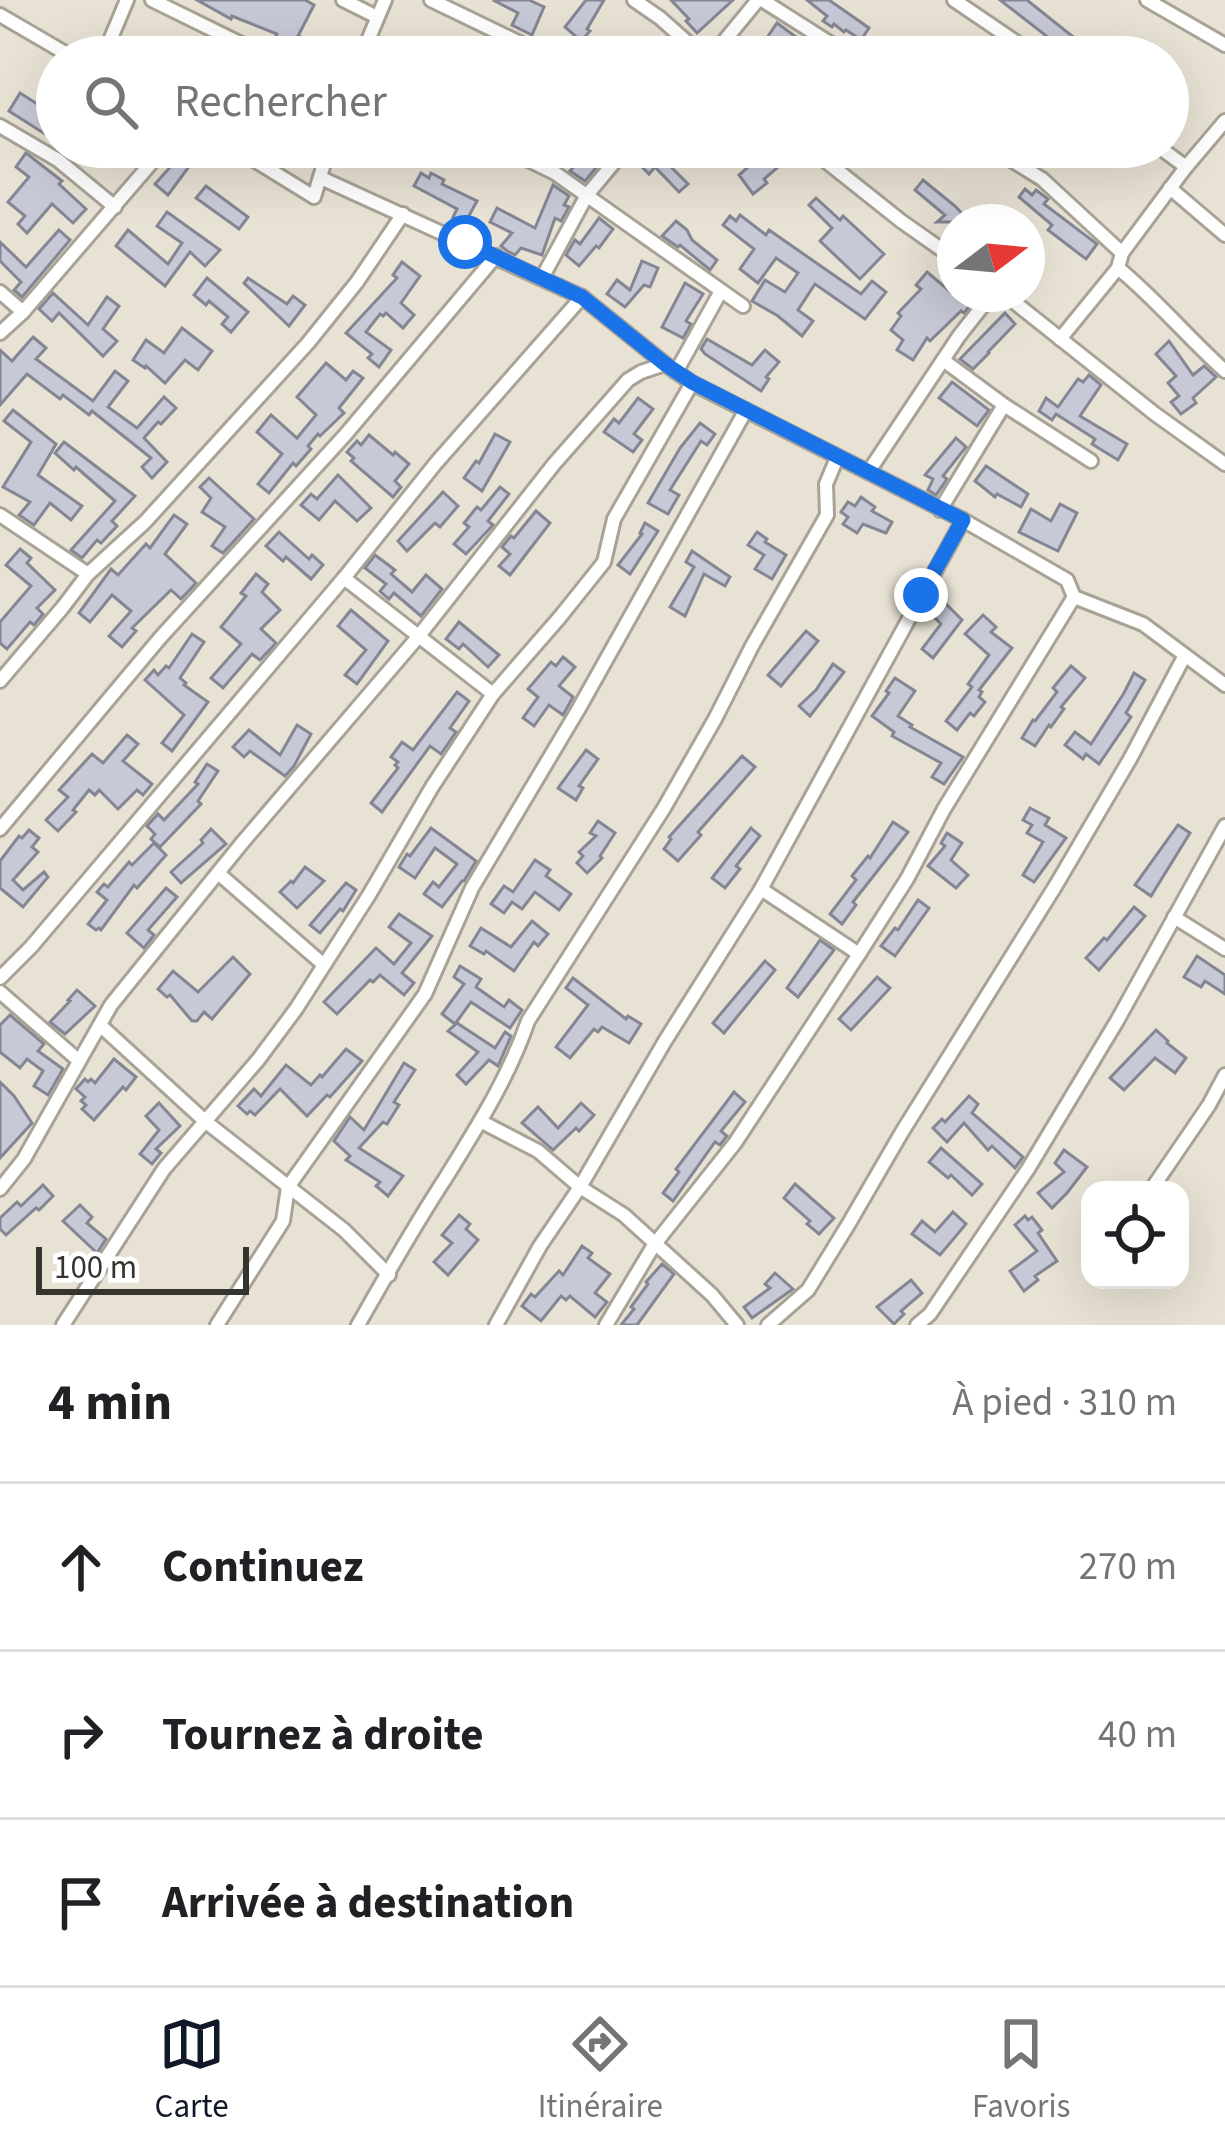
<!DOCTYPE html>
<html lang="fr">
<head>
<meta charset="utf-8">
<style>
  :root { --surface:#fff; --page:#f2f2f2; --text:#202124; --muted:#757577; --line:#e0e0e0; --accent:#111827 }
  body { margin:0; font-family:"Source Sans 3",sans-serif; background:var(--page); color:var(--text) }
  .controls { position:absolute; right:36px; bottom:36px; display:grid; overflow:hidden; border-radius:24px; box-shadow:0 12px 48px #0002 }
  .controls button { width:108px; height:108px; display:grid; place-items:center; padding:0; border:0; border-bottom:3px solid var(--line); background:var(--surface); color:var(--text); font:60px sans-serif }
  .compass { position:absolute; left:937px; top:204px; width:108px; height:108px; border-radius:50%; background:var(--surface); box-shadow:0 12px 48px #0002; rotate:74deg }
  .scale { position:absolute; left:36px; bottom:30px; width:213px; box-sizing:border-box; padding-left:12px; border:6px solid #36342e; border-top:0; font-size:33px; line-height:42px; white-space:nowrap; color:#36342e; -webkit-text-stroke:9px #fff; paint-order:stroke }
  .stop { position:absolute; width:36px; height:36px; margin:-27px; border:9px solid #1a73e8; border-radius:50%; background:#fff }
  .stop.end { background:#1a73e8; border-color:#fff; box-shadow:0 3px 12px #0008 }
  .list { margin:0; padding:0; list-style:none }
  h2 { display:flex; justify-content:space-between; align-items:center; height:156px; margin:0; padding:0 48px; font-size:51px }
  h2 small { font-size:39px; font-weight:400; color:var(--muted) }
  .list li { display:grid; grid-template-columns:78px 1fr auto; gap:36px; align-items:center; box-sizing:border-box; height:168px; padding:0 48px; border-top:3px solid var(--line) }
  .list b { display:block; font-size:45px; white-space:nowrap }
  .list em { font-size:39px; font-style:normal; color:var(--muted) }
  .icon { flex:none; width:66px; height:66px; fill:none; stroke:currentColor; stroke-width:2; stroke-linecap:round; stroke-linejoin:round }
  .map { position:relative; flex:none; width:1225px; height:1325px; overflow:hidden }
  .search { position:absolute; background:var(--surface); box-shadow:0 12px 48px #0002; left:36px; right:36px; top:36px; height:132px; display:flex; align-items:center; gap:30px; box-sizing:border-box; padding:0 42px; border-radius:66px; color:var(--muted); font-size:45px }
  .sheet { height:660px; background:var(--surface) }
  nav { display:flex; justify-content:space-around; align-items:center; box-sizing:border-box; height:168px; border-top:3px solid var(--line); background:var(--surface); font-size:33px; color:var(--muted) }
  nav a { display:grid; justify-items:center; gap:6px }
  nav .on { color:var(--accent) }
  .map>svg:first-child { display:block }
</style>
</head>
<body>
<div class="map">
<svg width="1225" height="1325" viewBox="0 0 1225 1325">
  <rect width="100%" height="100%" fill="#e8e2d4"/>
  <g fill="#c7c9d7" stroke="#848693" stroke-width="3">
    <polygon points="197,0 305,0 314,5 298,36 303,38 295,53 273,42 277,34 232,16 231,19"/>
    <polygon points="493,0 529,0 544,7 532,35 512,25 518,13"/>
    <polygon points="586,0 604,0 587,29 590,31 581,41 565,27"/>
    <polygon points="671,0 733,0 697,33 686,21 689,19"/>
    <polygon points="807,0 829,0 869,28 861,40 846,30 844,32 834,24 832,27 823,21 827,16"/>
    <polygon points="1000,0 1027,0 1077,40 1067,52"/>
    <polygon points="777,23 800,40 802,38 816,46 813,49 824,57 795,57 780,46 772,57 754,57"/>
    <polygon points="57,85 57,137 47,131 45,134 9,111 20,93 42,107"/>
    <polygon points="175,147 191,147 199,153 168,195 155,184 180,156 174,152"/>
    <polygon points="545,147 579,147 600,163 585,181 570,171 576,164"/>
    <polygon points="654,147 673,147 663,159 688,184 679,192 655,167 649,174 639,164"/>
    <polygon points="771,147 784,162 764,179 767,183 753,194 739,175"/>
    <polygon points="26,153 62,181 59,184 86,209 73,223 52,204 27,233 18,224 25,216 8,202 29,177 16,167"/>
    <polygon points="421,173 429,178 431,173 444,180 442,184 477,201 465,223 453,217 457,209 414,186"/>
    <polygon points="923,180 955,206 970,222 937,222 945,215 915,190"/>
    <polygon points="553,185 569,196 564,205 569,207 561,221 555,218 542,255 521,248 515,255 507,251 501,246 512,233 490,222 497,208 535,228"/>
    <polygon points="206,186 248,217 239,229 196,198"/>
    <polygon points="1025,189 1032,195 1036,190 1048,199 1044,204 1097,244 1086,259 1048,230 1052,225 1019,197"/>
    <polygon points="816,198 840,220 843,216 884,254 860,279 820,241 832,228 809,205"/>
    <polygon points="167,212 220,250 205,266 190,252 165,286 116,246 128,230 168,264 182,243 157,226"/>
    <polygon points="740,215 766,235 769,230 861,294 872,281 886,292 865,319 815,284 798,310 813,321 802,336 778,316 752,301 765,280 785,292 798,273 776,258 758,283 740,269 754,249 723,225 730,216 736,221"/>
    <polygon points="599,218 613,229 599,248 596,246 579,266 566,255 575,240 580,244"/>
    <polygon points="676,221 687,230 692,240 717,260 710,270 680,245 678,247 662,236"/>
    <polygon points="59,230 70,240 22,297 14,290 21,282 0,261 0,242 26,267"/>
    <polygon points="642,261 658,268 650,287 644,285 625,307 607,294 617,280 630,290"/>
    <polygon points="402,262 420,276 401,303 414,315 403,328 386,313 383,316 380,314 366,332 391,350 379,367 368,358 372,354 346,333 397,278 393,275"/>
    <polygon points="927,272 953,294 969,294 975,299 964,313 961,311 930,341 927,338 913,360 897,350 903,340 891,330 901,316 898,313 921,289 916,285"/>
    <polygon points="207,278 248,312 231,332 222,324 228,317 209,301 206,305 194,295"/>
    <polygon points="248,278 287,304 293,296 305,305 289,326 244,283"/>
    <polygon points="685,283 703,294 686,321 691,324 683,338 662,327"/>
    <polygon points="53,293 88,325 107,297 119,306 103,329 117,341 103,356 59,313 52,321 39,309"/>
    <polygon points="1005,313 1015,324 988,352 989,353 973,369 960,359"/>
    <polygon points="182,328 212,351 198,370 185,360 165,383 146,366 145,368 133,360 146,340 164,353"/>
    <polygon points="33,337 46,348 36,359 93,401 115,371 128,381 108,407 137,428 164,397 176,408 161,424 158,422 144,438 167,462 152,478 142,467 151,458 92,411 89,415 63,395 60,399 27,374 0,405 0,350 12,361"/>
    <polygon points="707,339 752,365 765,350 779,362 766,377 769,379 761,391 705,354 701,349"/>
    <polygon points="1169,341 1193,375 1204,366 1216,377 1193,398 1196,403 1181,414 1171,402 1179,396 1168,383 1176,376 1156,354"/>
    <polygon points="326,363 346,380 353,371 363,378 339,408 344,413 320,436 318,434 308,446 311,449 296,466 293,463 269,493 258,484 282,454 257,432 271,415 297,438 316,415 297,397"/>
    <polygon points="1089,375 1101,385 1080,416 1127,444 1118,460 1092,444 1095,439 1056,414 1052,420 1039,411 1046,398 1058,407 1078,379 1083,382"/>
    <polygon points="952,382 989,410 977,426 939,398"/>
    <polygon points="638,398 653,409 634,434 642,440 633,452 604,432 614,419 619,423"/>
    <polygon points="13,410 56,444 38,475 82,506 71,520 50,503 34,525 19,515 30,502 3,487 31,442 4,421"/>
    <polygon points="700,423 715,434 707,445 701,441 670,490 679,495 668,514 648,503 680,448"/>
    <polygon points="495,434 510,442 482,491 464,478 476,461 479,463"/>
    <polygon points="369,435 393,455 395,452 409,464 395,481 401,487 393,497 351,461 354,458 347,452 357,441 361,445"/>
    <polygon points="956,438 966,447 943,476 947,479 936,495 928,490 933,479 925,475"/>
    <polygon points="64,442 135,496 112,521 117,526 101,543 97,540 82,558 71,550 115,501 76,467 74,470 55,453"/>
    <polygon points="986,466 1028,494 1021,507 997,494 995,497 975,481"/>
    <polygon points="338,475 371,508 357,521 335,501 319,520 301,505 311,494 317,499"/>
    <polygon points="209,478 254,519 223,553 212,546 225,527 202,512 211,498 200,487"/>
    <polygon points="500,487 509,494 488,521 493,525 466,554 454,544 469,527 464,523 477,507 481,510"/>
    <polygon points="443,492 458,506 440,527 435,523 407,551 398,541"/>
    <polygon points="861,497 875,507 872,511 892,522 886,533 863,524 857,533 843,524 848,517 841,512 848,502 855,506"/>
    <polygon points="1060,504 1077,513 1058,551 1019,532 1031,509 1051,521"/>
    <polygon points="536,511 550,523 510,575 499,566 510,554 502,547 511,536 514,538"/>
    <polygon points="174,515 187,524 165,554 196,583 181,599 171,590 132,628 136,631 122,647 109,636 131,611 112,595 90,622 79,613 111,569 118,575 146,544 150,548"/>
    <polygon points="645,523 658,531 630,574 618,565 642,534 640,533"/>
    <polygon points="279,532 309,559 312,555 323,565 311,579 286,557 283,561 266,546"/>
    <polygon points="757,532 767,539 765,542 786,555 772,579 755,569 764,555 748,545"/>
    <polygon points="20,549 31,558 27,563 55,590 37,608 43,614 34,625 30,622 7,649 0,643 0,622 31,586 6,565"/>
    <polygon points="692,551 730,577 725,586 704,574 685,616 670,607 694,567 686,562"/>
    <polygon points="375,555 395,570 391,574 412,592 426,575 442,589 421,616 394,593 389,599 380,591 386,584 365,568"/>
    <polygon points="256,574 268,584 262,592 280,610 261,629 276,643 260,660 252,654 223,688 211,678 241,644 221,627 246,596 241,593"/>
    <polygon points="944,602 962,620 933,658 922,649 941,624 932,615"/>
    <polygon points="351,610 388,641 357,684 345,675 366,650 338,626"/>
    <polygon points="983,615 996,627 991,632 1012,648 979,690 982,692 979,697 985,702 974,716 970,713 957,730 946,721 972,687 968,684 989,655 965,634"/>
    <polygon points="459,622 499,655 488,667 463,644 459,649 446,639"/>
    <polygon points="806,631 818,641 781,686 768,675"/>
    <polygon points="192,634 204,642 180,678 186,683 184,685 208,702 172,751 162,743 184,715 145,680 154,670 158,675 166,666 169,668"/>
    <polygon points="563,657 575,667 559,686 573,697 563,715 549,705 534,726 523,718 538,697 528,689 551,662 556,666"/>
    <polygon points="833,664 844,672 810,716 799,706 816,690"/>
    <polygon points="1071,666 1085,678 1061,707 1064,709 1051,727 1049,725 1035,746 1022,738 1033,720 1035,721 1057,692 1053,688"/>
    <polygon points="1134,673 1145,680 1126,713 1131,717 1099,764 1086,754 1083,759 1065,745 1075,732 1091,744 1124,693"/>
    <polygon points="895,678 915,691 898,716 912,725 910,727 963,757 944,784 932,777 941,763 892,736 894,732 872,716 889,693 886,691"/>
    <polygon points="457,692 469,701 450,728 456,732 441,754 430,746 382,812 371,803 398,768 395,765 398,762 391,757 402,742 413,750"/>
    <polygon points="297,725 311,734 294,766 285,776 250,751 244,757 233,747 249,730 280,755"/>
    <polygon points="127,735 138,744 123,761 152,784 143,795 137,790 118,809 99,790 95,795 89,790 73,810 76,812 58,831 46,820 68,797 59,790 92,754 103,763"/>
    <polygon points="586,750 598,759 579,786 583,788 576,800 558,788"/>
    <polygon points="742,756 755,767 698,832 701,835 678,861 664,849 671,839 669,837"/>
    <polygon points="207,764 218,771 198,801 201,804 160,847 151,839 155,834 147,826 158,814 164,820 198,784 195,782"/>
    <polygon points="1030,808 1049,818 1045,825 1066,838 1034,882 1023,875 1043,842 1027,833 1032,825 1023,820"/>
    <polygon points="598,821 615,833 600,856 602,858 587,873 577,863 583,856 579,852 596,836 590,833"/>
    <polygon points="893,822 908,832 853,902 856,905 842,924 830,914 856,880 852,876 868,856 870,858"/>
    <polygon points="1178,825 1190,833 1151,896 1135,885"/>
    <polygon points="431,828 476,861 464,881 462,881 442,907 424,894 433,882 439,887 457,864 435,848 415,878 399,867 407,854 410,856"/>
    <polygon points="751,828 760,836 736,866 740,869 725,888 712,878"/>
    <polygon points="211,829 226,844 181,883 171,872 203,843 201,840"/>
    <polygon points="29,830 39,838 32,847 38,852 13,880 23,890 44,872 48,877 23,907 0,888 0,861 19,836 22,838"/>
    <polygon points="947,833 962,843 951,860 968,875 956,888 928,866 945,846 941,843"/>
    <polygon points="154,843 166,855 137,888 134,885 101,930 99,928 96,930 88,924 107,900 97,892 104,884 108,887 129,862 132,865"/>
    <polygon points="535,860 550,870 546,876 571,894 559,910 535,892 522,909 512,902 504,913 491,904 504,886 513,892"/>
    <polygon points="305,867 324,881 297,908 280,892 291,881 293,883"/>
    <polygon points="346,883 356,890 343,911 340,909 320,933 310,925"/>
    <polygon points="166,888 177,897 148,930 154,935 144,948 127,933"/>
    <polygon points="918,900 929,908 895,956 881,946 895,928 898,930"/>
    <polygon points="1134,907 1145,916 1099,970 1086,958 1104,938 1107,940"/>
    <polygon points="399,914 432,936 402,973 414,983 404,995 380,975 373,982 370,980 337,1014 324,1002 376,948 394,964 411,943 389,927"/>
    <polygon points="532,921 548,934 538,946 534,942 514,971 486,951 484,954 470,946 481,928 511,947"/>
    <polygon points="820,940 834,950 798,997 787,988"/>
    <polygon points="1197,956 1225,975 1225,994 1205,981 1201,987 1184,977"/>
    <polygon points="233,957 250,974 212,1019 204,1012 197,1021 192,1021 170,995 167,997 158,989 173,971 198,992"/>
    <polygon points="765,961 775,970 724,1033 713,1023"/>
    <polygon points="460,966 481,979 476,987 504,1007 509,1000 522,1010 510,1028 471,1002 455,1024 442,1014 464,984 454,977"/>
    <polygon points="877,977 890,988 851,1030 839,1019"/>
    <polygon points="573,978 626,1019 628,1016 641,1024 629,1043 602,1027 598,1032 594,1029 570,1058 556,1047 588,1005 566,988"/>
    <polygon points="77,990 95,1006 65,1034 50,1022 70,1001 68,1000"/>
    <polygon points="10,1015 44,1044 38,1051 63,1069 48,1095 34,1086 43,1071 27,1059 20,1068 0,1052 0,1025"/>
    <polygon points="457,1023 495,1048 505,1032 511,1036 498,1066 489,1060 466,1084 457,1075 478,1052 448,1031"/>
    <polygon points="1156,1030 1168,1041 1167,1043 1186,1058 1175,1073 1155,1058 1124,1090 1110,1078"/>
    <polygon points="346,1049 362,1061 330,1097 327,1095 307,1116 280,1089 255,1115 250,1111 247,1114 238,1106 254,1089 261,1096 286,1065 311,1085 320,1075 322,1077"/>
    <polygon points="114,1059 136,1077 126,1090 123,1087 94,1120 82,1109 86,1105 81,1101 85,1097 76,1089 85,1079 88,1082 91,1079 95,1083"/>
    <polygon points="404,1063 415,1070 394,1102 399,1105 387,1124 383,1122 359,1148 403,1176 388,1196 376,1186 380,1182 346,1160 350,1156 334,1141 350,1117 364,1130"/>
    <polygon points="0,1082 14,1096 32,1123 0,1158"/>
    <polygon points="734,1092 745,1102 721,1131 727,1136 720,1145 715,1142 673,1201 663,1193 679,1172 676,1169"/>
    <polygon points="969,1096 978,1104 972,1113 1023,1157 1015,1168 992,1146 988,1150 964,1123 947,1142 933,1128 942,1119 945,1122"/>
    <polygon points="159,1103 180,1126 156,1149 161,1153 152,1164 140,1154 159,1130 146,1116"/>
    <polygon points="581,1103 594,1115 579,1131 576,1128 553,1150 522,1123 538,1107 558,1128"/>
    <polygon points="941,1148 982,1184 972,1195 951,1175 948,1178 929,1162"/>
    <polygon points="1064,1150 1087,1167 1067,1193 1052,1208 1038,1193 1064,1172 1055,1163"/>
    <polygon points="795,1184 834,1218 819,1234 807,1224 810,1221 784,1198"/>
    <polygon points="43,1185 53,1196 39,1210 36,1208 6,1235 0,1229 0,1218 17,1202 21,1206"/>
    <polygon points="80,1205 92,1217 87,1223 106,1239 97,1253 63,1221"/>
    <polygon points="953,1212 966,1224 940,1255 912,1234 922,1221 935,1232"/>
    <polygon points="459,1215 470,1224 466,1229 478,1240 448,1275 434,1262 452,1243 442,1235"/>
    <polygon points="1025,1216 1028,1220 1032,1217 1042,1230 1038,1233 1057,1261 1035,1276 1038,1280 1024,1291 1010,1271 1037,1251 1015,1225"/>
    <polygon points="582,1246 592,1253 588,1258 610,1274 595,1293 607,1302 595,1317 570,1296 566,1300 561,1296 541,1321 522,1306 531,1294 535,1297 559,1271 563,1275"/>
    <polygon points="662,1264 674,1274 637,1325 621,1325 634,1309 631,1307 648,1284 646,1282"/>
    <polygon points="775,1273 793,1289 752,1318 744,1307 770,1288 765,1284"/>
    <polygon points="911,1280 922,1293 901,1311 904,1314 894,1324 877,1307"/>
  </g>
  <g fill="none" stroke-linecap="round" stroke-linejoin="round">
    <g stroke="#a9a396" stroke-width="18">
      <g id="street">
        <polyline points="152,0 268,57"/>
        <polyline points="343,0 377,17"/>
        <polyline points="431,0 549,57"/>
        <polyline points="634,0 660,18 704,57"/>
        <polyline points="762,0 852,57"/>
        <polyline points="954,0 1038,57"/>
        <polyline points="1147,0 1225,45"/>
        <polyline points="0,15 72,57"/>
        <polyline points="103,57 127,0"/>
        <polyline points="361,57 385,0"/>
        <polyline points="711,57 758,0"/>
        <polyline points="0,126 58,160 115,207"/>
        <polyline points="233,147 314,197 329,147"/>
        <polyline points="502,147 555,173 743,306"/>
        <polyline points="808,147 901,221 955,259"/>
        <polyline points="990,147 1042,179 1122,253"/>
        <polyline points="1159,147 1186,167"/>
        <polyline points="321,178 582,297 665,364 692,383 963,520 1067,580 1074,597 1143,624 1225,685"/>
        <polyline points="1170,188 1225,235"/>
        <path d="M1118,268c38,31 70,70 107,103"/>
        <polyline points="542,278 587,195 627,147"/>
        <polyline points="0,292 23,312"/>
        <polyline points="1004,294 1155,414 1225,464"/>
        <polyline points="0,333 23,312 165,147"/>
        <polyline points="1060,339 1118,268 1122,253 1186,167 1225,121"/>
        <polyline points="943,360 1004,405 1091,461"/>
        <polyline points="676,372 721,291"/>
        <polyline points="869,471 959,336 992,294"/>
        <polyline points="940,510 1004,405"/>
        <polyline points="0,515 88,574"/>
        <polyline points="344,578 493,694"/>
        <polyline points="0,681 63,607 88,574 145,522 308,343 357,282 403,214"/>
        <polyline points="0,829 160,638 346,434 496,256"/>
        <polyline points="218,873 324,965"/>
        <polyline points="761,889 859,954"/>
        <polyline points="1174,917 1225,949"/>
        <polyline points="0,978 31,947 344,578 436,463 582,297"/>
        <polyline points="0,992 78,1060"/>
        <polyline points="101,1026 206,1122 344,1230 389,1275"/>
        <polyline points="482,1122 538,1151 580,1187 624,1215 712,1295 737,1325"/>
        <polyline points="0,1189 24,1159 111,1005 242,843 418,637 554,464 628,380 641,372 665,364"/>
        <polyline points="1151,1190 1209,1105 1225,1075"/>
        <polyline points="63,1325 164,1169 258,1060 296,1009 369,895 432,787 493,694 560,617 604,562 614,519 692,383"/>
        <polyline points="217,1325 283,1221 288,1187 425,994 472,888 578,710 746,410"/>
        <path d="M358,1325c28,-49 56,-99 87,-146 32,-52 63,-100 83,-158l136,-213 51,-89 37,-73 75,-131 -1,-31 11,-26"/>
        <polyline points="496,1325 540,1246 580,1187 665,1041 761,889 963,520"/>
        <polyline points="606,1325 654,1245 735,1143 859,954 907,879 944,809 1074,597"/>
        <polyline points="768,1325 808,1290 848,1225 902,1132 1056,885 1130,759 1184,657"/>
        <polyline points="917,1325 930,1314 1028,1169 1117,1021 1225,826"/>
      </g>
    </g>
    <use href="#street" stroke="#fff" stroke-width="12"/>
  </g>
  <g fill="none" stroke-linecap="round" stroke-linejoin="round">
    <polyline stroke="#1a73e8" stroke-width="15" points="465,242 582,297 665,364 692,382 963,520 921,595"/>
  </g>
</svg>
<div class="controls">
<button><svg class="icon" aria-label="locate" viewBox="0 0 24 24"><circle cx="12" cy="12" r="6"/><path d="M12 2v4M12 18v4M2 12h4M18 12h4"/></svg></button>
</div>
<svg class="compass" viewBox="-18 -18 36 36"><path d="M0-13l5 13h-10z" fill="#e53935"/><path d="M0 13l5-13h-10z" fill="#757577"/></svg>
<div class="scale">100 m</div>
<div class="stop" style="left:465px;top:242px"></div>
<div class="stop end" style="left:921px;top:595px"></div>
<div class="search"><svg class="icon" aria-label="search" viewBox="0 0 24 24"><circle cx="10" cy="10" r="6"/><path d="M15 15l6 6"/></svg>Rechercher</div>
</div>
<section class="sheet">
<h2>4 min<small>À pied · 310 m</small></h2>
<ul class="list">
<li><svg class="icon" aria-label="ahead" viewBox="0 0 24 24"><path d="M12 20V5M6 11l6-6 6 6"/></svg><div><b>Continuez</b></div><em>270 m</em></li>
<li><svg class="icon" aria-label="right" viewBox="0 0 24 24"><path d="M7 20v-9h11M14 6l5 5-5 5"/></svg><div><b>Tournez à droite</b></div><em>40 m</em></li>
<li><svg class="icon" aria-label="arrive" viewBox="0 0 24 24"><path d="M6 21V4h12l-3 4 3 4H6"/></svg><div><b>Arrivée à destination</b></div></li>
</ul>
</section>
<nav>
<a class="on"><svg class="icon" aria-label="map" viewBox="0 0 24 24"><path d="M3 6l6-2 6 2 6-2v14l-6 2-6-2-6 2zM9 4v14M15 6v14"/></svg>Carte</a>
<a><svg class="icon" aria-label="directions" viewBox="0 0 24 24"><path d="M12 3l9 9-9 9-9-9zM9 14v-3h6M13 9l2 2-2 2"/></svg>Itinéraire</a>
<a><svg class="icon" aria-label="saved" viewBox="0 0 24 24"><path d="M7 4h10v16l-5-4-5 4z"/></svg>Favoris</a>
</nav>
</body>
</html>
